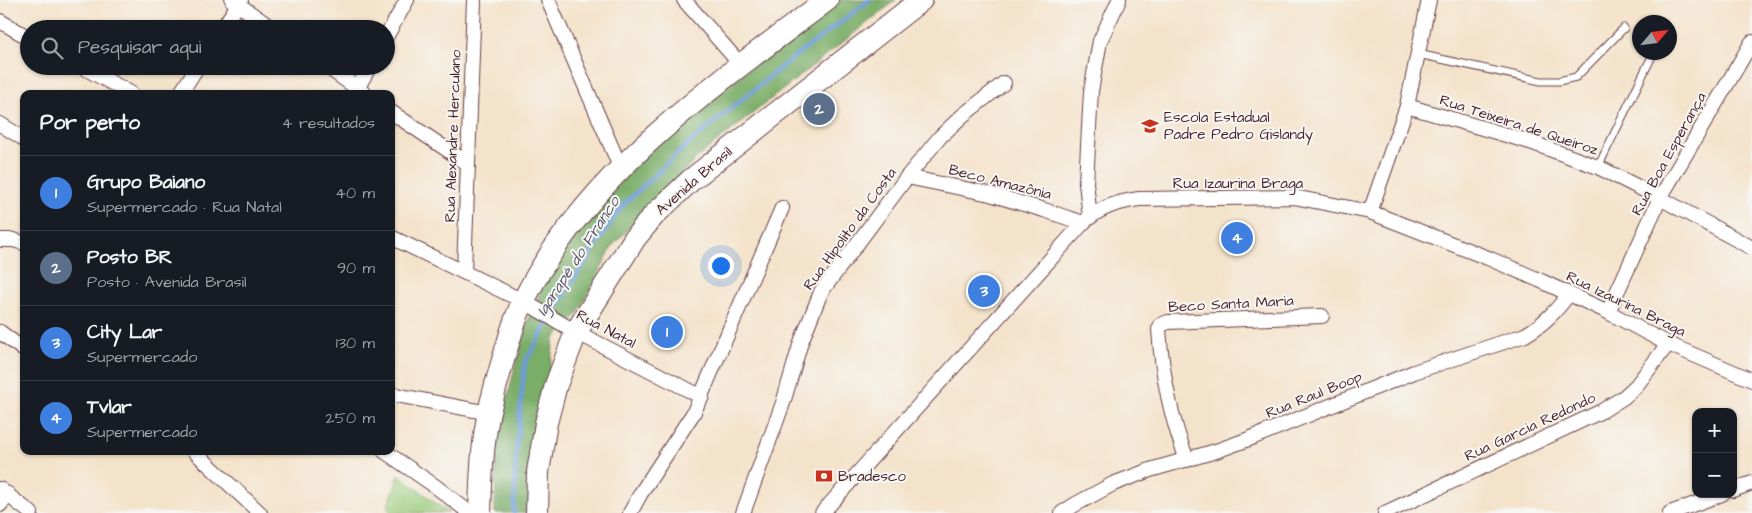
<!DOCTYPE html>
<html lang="pt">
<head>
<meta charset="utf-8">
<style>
  :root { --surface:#171b24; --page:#242831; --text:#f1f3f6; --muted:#9ea1a6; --line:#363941; --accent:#7c3aed }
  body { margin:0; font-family:"Architects Daughter",sans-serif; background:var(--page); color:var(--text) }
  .controls { position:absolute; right:15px; bottom:15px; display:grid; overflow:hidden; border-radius:10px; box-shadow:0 1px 4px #0004 }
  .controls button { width:45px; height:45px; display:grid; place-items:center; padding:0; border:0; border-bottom:1px solid var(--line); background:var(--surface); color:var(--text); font:25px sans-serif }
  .compass { position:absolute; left:1632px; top:15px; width:45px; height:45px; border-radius:50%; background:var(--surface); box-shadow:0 1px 4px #0004; rotate:62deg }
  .you { position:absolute; left:720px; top:265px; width:18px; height:18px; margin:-12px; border:4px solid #fff; border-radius:50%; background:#1a73e8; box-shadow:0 0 0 8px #1a73e833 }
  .badge { display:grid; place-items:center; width:32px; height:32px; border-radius:50%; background:var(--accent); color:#fff; font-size:16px; font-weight:700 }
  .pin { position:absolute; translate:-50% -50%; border:2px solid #fff; box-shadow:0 1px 5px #0006 }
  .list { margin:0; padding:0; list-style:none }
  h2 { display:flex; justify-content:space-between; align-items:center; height:65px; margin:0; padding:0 20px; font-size:21px }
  h2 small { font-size:16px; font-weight:400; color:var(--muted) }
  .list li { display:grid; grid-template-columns:32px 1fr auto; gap:15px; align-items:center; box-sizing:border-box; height:75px; padding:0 20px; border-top:1px solid var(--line) }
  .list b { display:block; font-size:19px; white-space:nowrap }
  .list p { margin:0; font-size:16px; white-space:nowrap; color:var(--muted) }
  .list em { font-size:16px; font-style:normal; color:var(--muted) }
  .icon { flex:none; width:28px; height:28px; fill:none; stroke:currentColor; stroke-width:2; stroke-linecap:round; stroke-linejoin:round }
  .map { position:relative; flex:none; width:1752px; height:513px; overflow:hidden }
  .search { position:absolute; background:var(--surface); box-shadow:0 1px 4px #0004; left:20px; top:20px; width:375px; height:55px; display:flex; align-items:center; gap:12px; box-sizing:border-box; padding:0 18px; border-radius:28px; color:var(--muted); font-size:19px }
  .panel { position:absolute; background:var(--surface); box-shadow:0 1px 4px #0004; left:20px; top:90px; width:375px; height:365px; border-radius:10px }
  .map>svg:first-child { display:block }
</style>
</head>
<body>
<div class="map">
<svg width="1752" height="513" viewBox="0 0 1752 513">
  <rect width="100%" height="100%" fill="#f6f6f2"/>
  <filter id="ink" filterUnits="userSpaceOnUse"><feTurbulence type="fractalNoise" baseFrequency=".02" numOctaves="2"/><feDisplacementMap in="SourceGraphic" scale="10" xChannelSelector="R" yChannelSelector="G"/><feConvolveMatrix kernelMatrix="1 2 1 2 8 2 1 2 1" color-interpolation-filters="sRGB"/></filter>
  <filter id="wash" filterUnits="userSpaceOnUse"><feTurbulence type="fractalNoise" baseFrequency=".0096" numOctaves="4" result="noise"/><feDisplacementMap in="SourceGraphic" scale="20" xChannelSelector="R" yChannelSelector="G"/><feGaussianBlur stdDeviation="1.12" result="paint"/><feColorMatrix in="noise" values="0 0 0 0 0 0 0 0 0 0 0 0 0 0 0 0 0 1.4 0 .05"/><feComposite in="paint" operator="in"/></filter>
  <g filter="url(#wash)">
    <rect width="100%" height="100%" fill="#f4e3cb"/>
    <polygon fill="#99c978" stroke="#727452" points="399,475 449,513 392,513 387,508"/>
    <polygon fill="#7aad68" stroke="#62664a" points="840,0 896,0 699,156 613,245 577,315 554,339 529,513 495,513 496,448 515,366 529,319 545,280 596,209 639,161 764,56"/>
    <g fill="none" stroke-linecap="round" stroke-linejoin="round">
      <polyline stroke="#6d9cd6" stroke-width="4.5" points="514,513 516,451 525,362 574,279 622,206 687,145 785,64 870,0"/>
    </g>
  </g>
  <g filter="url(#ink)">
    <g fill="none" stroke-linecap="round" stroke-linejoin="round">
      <g stroke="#643c43" stroke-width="9">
        <g id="service">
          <polyline points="1418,54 1541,81 1559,81 1576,77 1624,28"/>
          <polyline points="1598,167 1654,52"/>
        </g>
      </g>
      <g stroke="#643c43" stroke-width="16">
        <g id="minor">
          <polyline points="232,0 273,29"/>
          <polyline points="548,0 621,169"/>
          <polyline points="684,0 741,65"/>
          <polyline points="0,21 29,38"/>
          <polyline points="222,29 241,0"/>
          <polyline points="386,37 407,0"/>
          <polyline points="81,66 132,94"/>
          <polyline points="326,66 365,94"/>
          <polyline points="180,94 198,66"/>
          <polyline points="354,94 370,66"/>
          <polyline points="1407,106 1530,142 1598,167 1660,198 1752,248"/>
          <polyline points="391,112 467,163"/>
          <polyline points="0,124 24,139"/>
          <polyline points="907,177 990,194 1044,210 1083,223"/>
          <polyline points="1370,212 1407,106 1429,0"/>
          <polyline points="1090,217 1086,183 1091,91 1100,41 1119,0"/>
          <polyline points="391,237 523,301 576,332 702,397"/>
          <polyline points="0,240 13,240 24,243"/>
          <polyline points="464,272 474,0"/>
          <polyline points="1608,312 1660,198 1752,42"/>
          <polyline points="0,332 24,350"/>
          <polyline points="391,394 489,413"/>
          <polyline points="194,451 260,513"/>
          <polyline points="384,451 435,486 470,513"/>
          <path d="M1187,460c-17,-44 -25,-84 -28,-131l2,-4 7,-3 154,-6"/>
          <polyline points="0,489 31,513"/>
          <polyline points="1733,490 1752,483"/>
          <polyline points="0,505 8,494"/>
          <polyline points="630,513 641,493 694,412 782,208"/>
          <polyline points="743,513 783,403 801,342 821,292 907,177 940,137 962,116 1004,83"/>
          <path d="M822,513l261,-290c16,-15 34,-21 56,-24l155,-2 76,15 118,46 51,22 69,32 60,32 84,36"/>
          <path d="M1062,513l14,-9 37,-20 37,-14 66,-19 33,-12 165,-67 111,-37c19,-11 31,-24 44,-41"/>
          <polyline points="1385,513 1602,411 1624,397 1636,386 1668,344"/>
          <polyline points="1670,513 1722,494"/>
        </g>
      </g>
      <g stroke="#643c43" stroke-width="24">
        <g id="trunk">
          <path d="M480,513c1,-33 2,-69 9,-101 5,-21 11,-42 17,-62 5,-17 10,-35 18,-50 63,-128 192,-216 303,-300"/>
          <polyline points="537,513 538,472 546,423 556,385 576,332 635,238 654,215 691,180 921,0"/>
        </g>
      </g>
      <use href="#service" stroke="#fff" stroke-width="7"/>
      <use href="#minor" stroke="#fff" stroke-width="14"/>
      <use href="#trunk" stroke="#fff" stroke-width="22"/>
    </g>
  </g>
  <defs>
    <g id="school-bare" transform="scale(1.35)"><path d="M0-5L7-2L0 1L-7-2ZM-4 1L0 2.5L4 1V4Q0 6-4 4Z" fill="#c8321e" stroke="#f6f6f2" stroke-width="2.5" paint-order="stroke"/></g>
    <g id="bank-bare" transform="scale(1.35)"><path d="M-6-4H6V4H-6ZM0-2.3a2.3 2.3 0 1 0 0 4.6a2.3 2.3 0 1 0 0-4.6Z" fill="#c8321e" stroke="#f6f6f2" stroke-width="2.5" paint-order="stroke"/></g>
  </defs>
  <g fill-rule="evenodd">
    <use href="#school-bare" x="1150" y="126"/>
    <use href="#bank-bare" x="824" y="476"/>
  </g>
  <g text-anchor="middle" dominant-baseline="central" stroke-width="4" stroke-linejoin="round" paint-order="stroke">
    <g font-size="15" fill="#4a1f2b" stroke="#f6f6f2" text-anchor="start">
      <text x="1164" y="117">Escola Estadual<tspan x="1164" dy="17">Padre Pedro Gislandy</tspan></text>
      <text x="838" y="476">Bradesco</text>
    </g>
    <g font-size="15" fill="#4a1f2b" stroke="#f6f6f2">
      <text transform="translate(1519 125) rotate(18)">Rua Teixeira de Queiroz</text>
      <text transform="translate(453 136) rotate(-88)">Rua Alexandre Herculano</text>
      <text transform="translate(1669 154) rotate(-61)">Rua Boa Esperança</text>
      <text transform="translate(694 181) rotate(-41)">Avenida Brasil</text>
      <text transform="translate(1000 182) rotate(14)">Beco Amazônia</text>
      <text x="1238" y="183">Rua Izaurina Braga</text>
      <text transform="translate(850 229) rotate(-54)">Rua Hipolito da Costa</text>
      <text transform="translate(1231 304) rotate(-3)">Beco Santa Maria</text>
      <text transform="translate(1626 304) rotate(26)">Rua Izaurina Braga</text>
      <text transform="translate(606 329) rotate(28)">Rua Natal</text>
      <text transform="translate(1314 395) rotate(-22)">Rua Raul Boop</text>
      <text transform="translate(1530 427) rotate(-25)">Rua Garcia Redondo</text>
    </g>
    <g font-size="16" font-style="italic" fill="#58516f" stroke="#f6f6f2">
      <text transform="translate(578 256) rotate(-57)">Igarapé do Franco</text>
    </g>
  </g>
</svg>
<div class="controls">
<button>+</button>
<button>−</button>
</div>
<svg class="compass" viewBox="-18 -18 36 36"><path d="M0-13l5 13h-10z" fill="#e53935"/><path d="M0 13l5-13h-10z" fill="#9ea1a6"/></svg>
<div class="you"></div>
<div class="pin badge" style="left:667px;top:332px;background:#3f7fe0">1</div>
<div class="pin badge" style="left:819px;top:109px;background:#5c6f8a">2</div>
<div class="pin badge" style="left:984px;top:291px;background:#3f7fe0">3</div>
<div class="pin badge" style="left:1237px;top:238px;background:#3f7fe0">4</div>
<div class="search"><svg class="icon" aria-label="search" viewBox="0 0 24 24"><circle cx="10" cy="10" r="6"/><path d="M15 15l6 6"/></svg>Pesquisar aqui</div>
<section class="panel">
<h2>Por perto<small>4 resultados</small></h2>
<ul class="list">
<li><span class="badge" style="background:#3f7fe0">1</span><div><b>Grupo Baiano</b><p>Supermercado · Rua Natal</p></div><em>40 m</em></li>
<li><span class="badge" style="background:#5c6f8a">2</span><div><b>Posto BR</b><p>Posto · Avenida Brasil</p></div><em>90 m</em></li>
<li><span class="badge" style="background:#3f7fe0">3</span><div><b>City Lar</b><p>Supermercado</p></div><em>130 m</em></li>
<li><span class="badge" style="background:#3f7fe0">4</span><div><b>Tvlar</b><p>Supermercado</p></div><em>250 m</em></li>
</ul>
</section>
</div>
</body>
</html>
